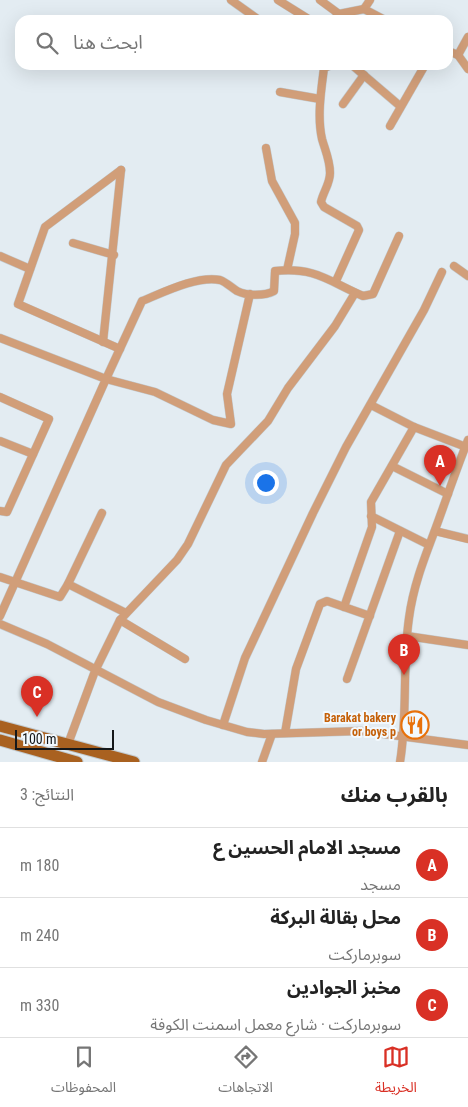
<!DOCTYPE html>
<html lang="ar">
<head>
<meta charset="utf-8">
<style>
  :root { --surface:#fff; --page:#f2f2f2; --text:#222; --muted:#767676; --line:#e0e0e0; --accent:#d93025 }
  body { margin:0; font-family:"Roboto Condensed","Noto Sans Arabic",sans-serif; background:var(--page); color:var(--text); direction:rtl }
  .scale { position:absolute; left:15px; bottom:12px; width:99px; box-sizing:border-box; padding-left:5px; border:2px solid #15181a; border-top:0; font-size:14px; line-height:18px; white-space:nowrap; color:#15181a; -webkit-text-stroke:4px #f2f9fe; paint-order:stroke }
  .you { position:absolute; left:265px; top:482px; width:18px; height:18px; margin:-12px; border:4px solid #fff; border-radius:50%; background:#1a73e8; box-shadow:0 0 0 8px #1a73e833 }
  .badge { display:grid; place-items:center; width:32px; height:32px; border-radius:50%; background:var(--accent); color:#fff; font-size:16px; font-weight:700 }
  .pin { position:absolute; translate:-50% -41px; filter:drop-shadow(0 1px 2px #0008) }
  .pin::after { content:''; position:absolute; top:26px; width:18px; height:15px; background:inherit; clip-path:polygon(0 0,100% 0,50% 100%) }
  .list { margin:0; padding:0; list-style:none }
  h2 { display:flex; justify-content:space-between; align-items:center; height:65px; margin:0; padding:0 20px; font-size:21px }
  h2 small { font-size:16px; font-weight:400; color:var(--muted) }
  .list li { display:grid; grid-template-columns:32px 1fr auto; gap:15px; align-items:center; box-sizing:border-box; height:70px; padding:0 20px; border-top:1px solid var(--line) }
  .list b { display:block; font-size:19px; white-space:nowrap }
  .list p { margin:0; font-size:16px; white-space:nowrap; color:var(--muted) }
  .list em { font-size:16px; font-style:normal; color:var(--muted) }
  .icon { flex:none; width:28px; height:28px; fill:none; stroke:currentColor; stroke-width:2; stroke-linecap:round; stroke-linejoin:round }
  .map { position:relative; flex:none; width:468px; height:762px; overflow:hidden; direction:ltr }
  .search { position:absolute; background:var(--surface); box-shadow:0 5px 20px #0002; left:15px; right:15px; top:15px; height:55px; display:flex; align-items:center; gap:12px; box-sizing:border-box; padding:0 18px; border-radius:15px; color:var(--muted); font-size:19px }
  .sheet { height:275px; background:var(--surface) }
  nav { display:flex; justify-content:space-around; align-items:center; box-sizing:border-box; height:70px; border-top:1px solid var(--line); background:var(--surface); font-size:14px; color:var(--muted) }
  nav a { display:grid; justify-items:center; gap:2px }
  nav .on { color:var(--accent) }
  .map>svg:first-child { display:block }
</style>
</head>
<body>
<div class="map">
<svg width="468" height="762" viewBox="0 0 468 762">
  <rect width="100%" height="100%" fill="#e3ecf2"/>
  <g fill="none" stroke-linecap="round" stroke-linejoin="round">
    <g stroke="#c2cacf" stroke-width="9">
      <g id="minor">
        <polyline points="231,0 259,20"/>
        <polyline points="278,0 310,20"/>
        <polyline points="320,0 339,14"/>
        <polyline points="370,0 364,9 385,20"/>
        <polyline points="333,20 339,14 364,9"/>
        <polyline points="448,51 458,55 468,37"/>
        <polyline points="458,55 468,69"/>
        <path d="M331,65l-7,3c-3,23 -7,49 -2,71 3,11 8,21 8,34 0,11 -7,19 -9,29l3,5 33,19 2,4 -23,51"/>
        <polyline points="352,65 400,106"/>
        <polyline points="280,92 320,99"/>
        <polyline points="343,104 364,75"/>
        <polyline points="390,126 425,65"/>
        <polyline points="266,148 272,181 295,223 295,234 287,270"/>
        <polyline points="73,243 114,255"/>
        <polyline points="0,256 30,269"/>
        <polyline points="454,266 468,276"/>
        <path d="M250,294l-23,100 4,30 -18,-4 -58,-28 -49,-13 36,-78c20,-8 56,-26 78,-21 6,2 12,8 17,11 10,5 28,5 37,0l1,-20c41,-4 53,10 88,25l10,-2 26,-58"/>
        <polyline points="0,338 106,379 0,616"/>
        <polyline points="103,342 121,170"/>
        <polyline points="120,349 18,304 45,227 121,170"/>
        <polyline points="0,397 49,419 7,512 0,511"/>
        <polyline points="371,405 414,427 466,447"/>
        <polyline points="0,441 33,454"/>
        <polyline points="392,466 448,494"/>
        <polyline points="371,516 429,545"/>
        <polyline points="435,531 468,539"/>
        <polyline points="0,577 60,597 68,584 126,613"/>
        <polyline points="68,584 102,513"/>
        <polyline points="344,607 372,527 371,502 414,427"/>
        <polyline points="120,620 185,659"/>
        <polyline points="0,624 47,644 158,702 206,720 247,732 264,734 361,731 468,745"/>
        <polyline points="407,636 468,645"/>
        <polyline points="347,679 400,531"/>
        <polyline points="223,725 245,658 313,513 346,447 424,310 442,272"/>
        <polyline points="285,733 296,669 320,604 327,601 370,616"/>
        <polyline points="68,744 95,671 120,620 177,560 188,544 226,465 268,421 288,388 335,326 355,293"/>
        <polyline points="262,762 272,734"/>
        <path d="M400,762c8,-48 2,-96 9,-144 4,-31 15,-59 26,-88 11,-30 21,-60 33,-90"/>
      </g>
    </g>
    <g stroke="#c2cacf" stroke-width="13">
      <g id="primary">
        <polyline points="0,726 134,762"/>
        <polyline points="0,740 77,762"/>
      </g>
    </g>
    <use href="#minor" stroke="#d19e79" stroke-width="8"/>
    <use href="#primary" stroke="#a96120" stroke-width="11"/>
  </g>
  <defs>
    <g id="restaurant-ring" transform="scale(1.4375)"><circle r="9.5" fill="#f2f9fe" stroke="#e8710a" stroke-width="1.5"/><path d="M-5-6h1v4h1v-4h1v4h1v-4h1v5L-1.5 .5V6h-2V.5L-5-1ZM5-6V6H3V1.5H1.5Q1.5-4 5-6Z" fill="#e8710a"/></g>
  </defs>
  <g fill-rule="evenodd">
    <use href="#restaurant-ring" x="415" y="725"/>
  </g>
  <g text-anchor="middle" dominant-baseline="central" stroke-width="4" stroke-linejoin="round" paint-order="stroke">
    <g font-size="12" font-weight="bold" fill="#c56008" stroke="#f2f9fe" text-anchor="end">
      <text x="396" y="718">Barakat bakery<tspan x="396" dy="14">or boys p</tspan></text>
    </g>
  </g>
</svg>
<div class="scale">100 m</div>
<div class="you"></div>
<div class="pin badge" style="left:440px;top:486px">A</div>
<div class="pin badge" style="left:404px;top:675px">B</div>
<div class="pin badge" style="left:37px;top:717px">C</div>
<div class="search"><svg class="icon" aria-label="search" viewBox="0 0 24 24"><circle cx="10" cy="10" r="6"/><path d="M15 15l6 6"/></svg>ابحث هنا</div>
</div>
<section class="sheet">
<h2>بالقرب منك<small>النتائج: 3</small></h2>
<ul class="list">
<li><span class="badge">A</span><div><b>مسجد الامام الحسين ع</b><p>مسجد</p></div><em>180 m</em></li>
<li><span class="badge">B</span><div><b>محل بقالة البركة</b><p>سوبرماركت</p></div><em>240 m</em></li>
<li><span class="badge">C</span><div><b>مخبز الجوادين</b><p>سوبرماركت · شارع معمل اسمنت الكوفة</p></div><em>330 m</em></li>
</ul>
</section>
<nav>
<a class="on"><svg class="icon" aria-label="map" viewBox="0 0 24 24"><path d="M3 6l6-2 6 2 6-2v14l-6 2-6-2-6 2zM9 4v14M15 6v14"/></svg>الخريطة</a>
<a><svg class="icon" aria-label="directions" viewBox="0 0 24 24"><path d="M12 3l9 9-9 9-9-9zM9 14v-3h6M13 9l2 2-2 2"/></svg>الاتجاهات</a>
<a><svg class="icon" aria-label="saved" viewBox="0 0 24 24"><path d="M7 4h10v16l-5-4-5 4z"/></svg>المحفوظات</a>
</nav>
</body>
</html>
